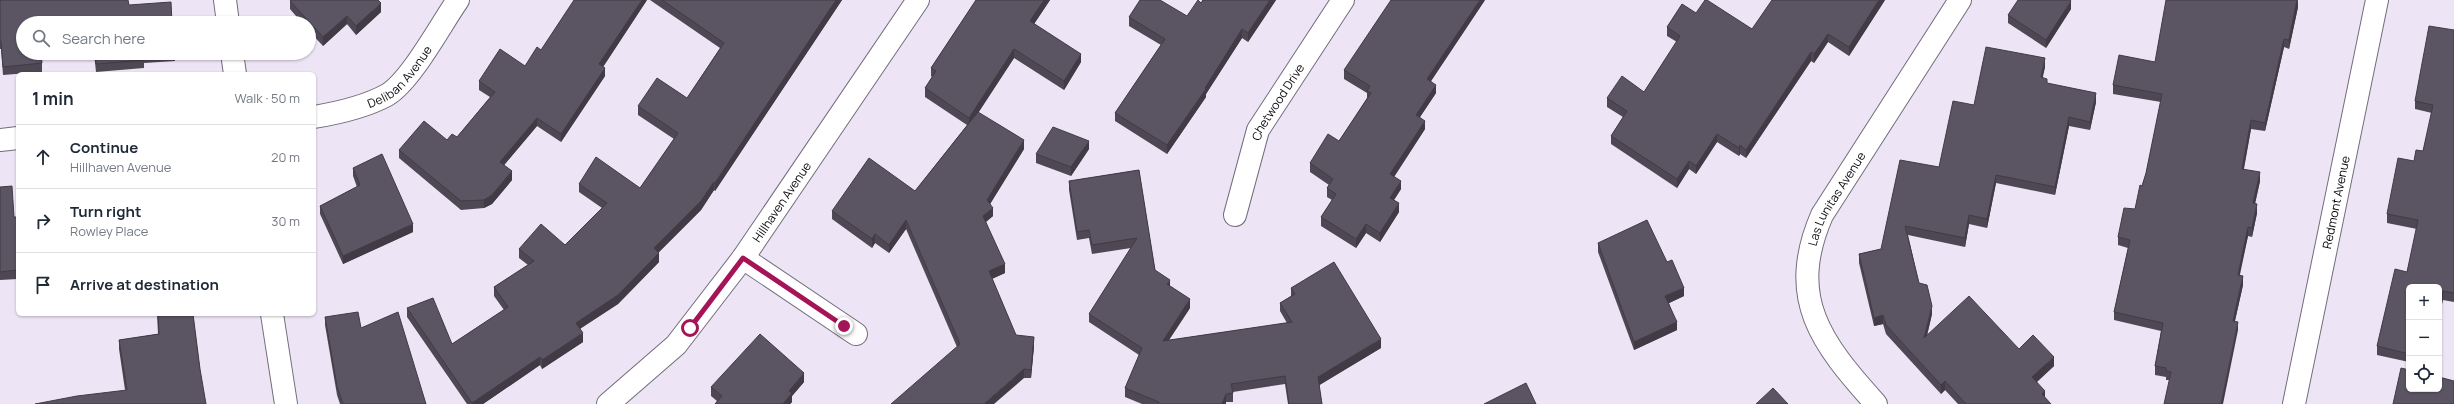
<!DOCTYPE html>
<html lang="en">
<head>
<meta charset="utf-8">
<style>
  :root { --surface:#fff; --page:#f6f6f7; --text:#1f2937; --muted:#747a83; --line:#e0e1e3 }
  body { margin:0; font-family:Manrope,sans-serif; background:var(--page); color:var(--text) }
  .controls { position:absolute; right:12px; bottom:12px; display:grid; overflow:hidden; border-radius:6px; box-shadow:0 1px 3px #0004 }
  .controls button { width:36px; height:36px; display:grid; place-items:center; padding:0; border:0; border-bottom:1px solid var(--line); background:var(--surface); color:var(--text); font:20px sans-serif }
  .stop { position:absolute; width:12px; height:12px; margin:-9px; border:3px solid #a41456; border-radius:50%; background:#fff }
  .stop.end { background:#a41456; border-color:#fff; box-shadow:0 1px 4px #0008 }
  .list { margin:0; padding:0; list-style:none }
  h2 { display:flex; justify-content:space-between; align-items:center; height:52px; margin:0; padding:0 16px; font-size:17px }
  h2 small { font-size:13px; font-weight:400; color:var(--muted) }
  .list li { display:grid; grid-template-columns:26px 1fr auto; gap:12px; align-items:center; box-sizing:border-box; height:64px; padding:0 16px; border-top:1px solid var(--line) }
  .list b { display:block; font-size:15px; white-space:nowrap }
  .list p { margin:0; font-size:13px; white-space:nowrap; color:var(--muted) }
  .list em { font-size:13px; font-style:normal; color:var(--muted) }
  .icon { flex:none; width:22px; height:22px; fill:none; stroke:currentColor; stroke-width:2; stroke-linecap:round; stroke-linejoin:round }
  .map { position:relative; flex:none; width:2454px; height:404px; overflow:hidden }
  .search { position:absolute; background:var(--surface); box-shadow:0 1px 3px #0004; left:16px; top:16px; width:300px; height:44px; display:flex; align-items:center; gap:10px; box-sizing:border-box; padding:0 14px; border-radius:22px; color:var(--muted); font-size:15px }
  .panel { position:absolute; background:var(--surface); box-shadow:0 1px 3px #0004; left:16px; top:72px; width:300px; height:244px; border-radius:6px }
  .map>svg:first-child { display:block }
</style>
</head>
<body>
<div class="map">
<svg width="2454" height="404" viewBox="0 0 2454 404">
  <rect width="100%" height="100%" fill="#ede5f6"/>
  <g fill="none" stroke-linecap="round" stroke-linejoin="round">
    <g stroke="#736c7b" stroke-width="24">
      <g id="minor">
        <polyline points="225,0 228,23"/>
        <polyline points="232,53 235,74"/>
        <path id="s1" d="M314,117c24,-4 51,-10 73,-22 24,-14 54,-71 71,-95"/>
        <polyline points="0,140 18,138"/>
        <path id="s2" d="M1235,215l23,-85 85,-130"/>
        <polyline points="743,258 856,334"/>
        <polyline points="272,314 286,404"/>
        <path id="s3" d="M608,404l68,-59 20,-26 47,-61 175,-258"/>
        <path id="s4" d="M1876,404c-55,-61 -90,-106 -54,-189l138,-215"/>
        <path id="s5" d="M2294,404l83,-404"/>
      </g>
    </g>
    <use href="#minor" stroke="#fff" stroke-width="22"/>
  </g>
  <g fill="#4e4854">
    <polygon points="0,0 23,23 42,63 42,72 3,75 1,49 0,49"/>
    <polygon points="647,0 603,67 605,76 561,142 537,126 504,165 512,180 492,204 484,208 461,210 399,158 399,150 447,140 457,137 490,97 479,90 479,81 525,66 541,50"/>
    <polygon points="650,0 842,0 715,191 714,190 701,210 658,253 659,262 618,304 580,329 583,342 542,369 540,365 483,404 467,404 407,317 407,308 452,344 504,310 494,296 494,287 528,265 519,258 519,249 565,245 602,208 579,192 579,184 640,188 674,139 638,115 638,106 687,98 720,48"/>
    <polygon points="976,0 1050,0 1034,24 1081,62 1064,90 1014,58 978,113 1024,149 990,204 993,216 986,222 1005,273 992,279 1016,335 1034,346 1031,378 1024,378 957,347 906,229 889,253 875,243 872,248 832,219 832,211 915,191 967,125 925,97 925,88 932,77 931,76 931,68"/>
    <polygon points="1203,0 1276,0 1248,42 1242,38 1206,94 1206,97 1167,154 1115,121 1115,113 1161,45 1129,26 1129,17 1187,16 1201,3"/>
    <polygon points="1485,0 1431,81 1436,93 1420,117 1425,129 1394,177 1401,189 1394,200 1399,212 1380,242 1366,233 1356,248 1321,226 1321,217 1332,200 1327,197 1327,188 1329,185 1310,172 1310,163 1339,141 1367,98 1367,93 1344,79 1344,70"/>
    <polygon points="1885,0 1849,56 1828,42 1814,63 1811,61 1746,158 1740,154 1739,156 1717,142 1696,174 1689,169 1677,188 1611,144 1611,136 1623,117 1607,107 1607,98 1644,92 1677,42 1667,36 1667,27 1696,13 1752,29"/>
    <polygon points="2298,0 2298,7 2289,49 2284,47 2265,131 2251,129 2244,169 2260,181 2255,204 2257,213 2252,237 2248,236 2239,275 2243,285 2235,321 2238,330 2169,380 2166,380 2166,377 2155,375 2155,366 2161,331 2114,320 2114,312 2128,248 2118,245 2118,237 2135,209 2146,173 2161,102 2113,94 2113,85 2155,62"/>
    <polygon points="290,1 381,12 356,35 347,24 323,46 309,31 309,23 302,23 290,9"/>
    <polygon points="2071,9 2046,48 2008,23 2008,15"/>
    <polygon points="2454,30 2454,302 2443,300 2409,287 2409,362 2377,355 2377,346 2407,272 2417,229 2387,223 2387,214 2414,161 2423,151 2432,113 2415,109 2415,101"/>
    <polygon points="94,53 175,53 175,61 144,63 144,68 96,72"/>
    <polygon points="2045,67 2042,78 2047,84 2096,102 2090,130 2069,126 2055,195 1996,183 1987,228 1969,224 1965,247 1908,235 1919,283 1932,314 1927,336 2019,349 2054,366 2037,382 2045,398 2051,404 1958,404 1945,390 1941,394 1886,334 1883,324 1874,326 1859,263 1859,254 1881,249 1939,167 1974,105"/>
    <polygon points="1089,149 1071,176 1036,163 1036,154"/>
    <polygon points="353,168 413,232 343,264 320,214 320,206 357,187 353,176"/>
    <polygon points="1139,170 1155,270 1190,308 1169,340 1287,323 1280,311 1280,303 1291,296 1291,288 1381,348 1319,385 1322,404 1288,404 1285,384 1233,392 1233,402 1226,402 1226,404 1142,404 1125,397 1125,388 1139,355 1089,322 1089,314 1131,248 1092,254 1089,238 1077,240 1069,190 1069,181"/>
    <polygon points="0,187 14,217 18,217 18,279 0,280"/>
    <polygon points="1598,243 1667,262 1684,296 1669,303 1677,330 1634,350 1598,252"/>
    <polygon points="157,314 204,314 193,315 200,369 125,390 119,349 119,340 158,334"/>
    <polygon points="325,317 361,328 426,404 340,404 337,395 325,325"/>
    <polygon points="804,382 792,396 792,402 790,404 715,404 717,401 711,396 711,387"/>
  </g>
  <g fill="#403b45">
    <polygon points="642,0 647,0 599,73 599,64"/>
    <polygon points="836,0 842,0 715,191 715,183"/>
    <polygon points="1044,0 1050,0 1030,30 1030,21"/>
    <polygon points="1270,0 1276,0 1248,42 1248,33"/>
    <polygon points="1480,0 1485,0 1427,87 1427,79"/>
    <polygon points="1879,0 1885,0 1849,56 1849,47"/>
    <polygon points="2297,0 2298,7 2289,49 2289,40"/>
    <polygon points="2071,1 2071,9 2046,48 2046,40"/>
    <polygon points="381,3 381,12 356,35 356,26"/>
    <polygon points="347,16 347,24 323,46 323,37"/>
    <polygon points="1242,29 1242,38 1206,94 1206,97 1167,154 1167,145"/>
    <polygon points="1828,34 1828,42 1814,63 1814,54"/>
    <polygon points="2284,39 2284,47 2265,131 2265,123"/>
    <polygon points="1014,49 1014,58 969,127 969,118"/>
    <polygon points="1811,52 1811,61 1746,158 1746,150"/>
    <polygon points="1081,54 1081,62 1064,90 1064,81"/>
    <polygon points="2045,58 2045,67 2041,86 2041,77"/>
    <polygon points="605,68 605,76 561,142 561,134"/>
    <polygon points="1436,85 1436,93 1416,123 1416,115"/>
    <polygon points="2096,93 2096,102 2090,130 2090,122"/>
    <polygon points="2069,117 2069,126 2055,195 2055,187"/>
    <polygon points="537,118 537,126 500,170 500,162"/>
    <polygon points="2251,120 2251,129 2242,177 2242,169"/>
    <polygon points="1425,121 1425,129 1390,183 1390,174"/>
    <polygon points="1717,134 1717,142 1696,174 1696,166"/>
    <polygon points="1024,140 1024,149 987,209 987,200"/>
    <polygon points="1089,141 1089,149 1071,176 1071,167"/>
    <polygon points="1740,145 1740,154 1739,156 1739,148"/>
    <polygon points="1689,161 1689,169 1677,188 1677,179"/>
    <polygon points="512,171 512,180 492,204 484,208 484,200"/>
    <polygon points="2260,172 2260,181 2253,212 2253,203"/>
    <polygon points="1996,175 1996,183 1987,228 1987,219"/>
    <polygon points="1401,181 1401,189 1390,206 1390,198"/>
    <polygon points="714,182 714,190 701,210 654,257 654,248"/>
    <polygon points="1399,203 1399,212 1380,242 1380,233"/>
    <polygon points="2257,204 2257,213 2252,237 2252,228"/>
    <polygon points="993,208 993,216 983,224 983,216"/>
    <polygon points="1969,215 1969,224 1965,247 1965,238"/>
    <polygon points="906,220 906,229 889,253 889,245"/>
    <polygon points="413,224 413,232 343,264 343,256"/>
    <polygon points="1366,224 1366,233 1356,248 1356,239"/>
    <polygon points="2248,227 2248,236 2238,284 2238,275"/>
    <polygon points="875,234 875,243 872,248 872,239"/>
    <polygon points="659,253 659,262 618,304 576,331 576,323"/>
    <polygon points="1005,264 1005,273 989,280 989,271"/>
    <polygon points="2243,276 2243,285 2233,329 2233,321"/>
    <polygon points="1170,280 1170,289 1167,284"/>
    <polygon points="1684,288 1684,296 1665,305 1665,296"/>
    <polygon points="2443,291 2443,300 2439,318 2439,310"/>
    <polygon points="1190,299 1190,308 1163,349 1163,341"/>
    <polygon points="1932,306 1932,314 1924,347 1924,338"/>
    <polygon points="1883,315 1883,324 1874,326 1874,318"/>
    <polygon points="1677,322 1677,330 1634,350 1634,342"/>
    <polygon points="2238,322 2238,330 2223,404 2221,404"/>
    <polygon points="583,333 583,342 542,369 542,360"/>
    <polygon points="1034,337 1034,346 1031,378 1031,370"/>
    <polygon points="1381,339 1381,348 1318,386 1318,377"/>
    <polygon points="540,357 540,365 483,404 472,404 472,403"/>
    <polygon points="2054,357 2054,366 2032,386 2032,377"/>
    <polygon points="1024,369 1024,378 994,404 985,404 985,403"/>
    <polygon points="804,373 804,382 792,396 792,402 790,404 783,404 789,391"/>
    <polygon points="1945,381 1945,390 1941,394 1941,385"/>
    <polygon points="2045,391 2045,400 2042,394"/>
    <polygon points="1226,394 1226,404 1222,404"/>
  </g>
  <g fill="#5b5462" stroke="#403b45">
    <polygon points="0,0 128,0 129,5 171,2 172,23 23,23 23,53 41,53 42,63 3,67 1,41 0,41"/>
    <polygon points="291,0 378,0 381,3 356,26 347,16 323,37 290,1"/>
    <polygon points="574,0 642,0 599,64 605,68 561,134 537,118 500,162 512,171 492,195 484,200 461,201 399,150 424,121 447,140 452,134 457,137 495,92 479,81 500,49 525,66 537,47 541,50"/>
    <polygon points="662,0 836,0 715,183 714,182 701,201 654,248 659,253 618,295 576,323 583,333 542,360 540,357 472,403 407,308 433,298 452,344 508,307 494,287 534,261 519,249 541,224 565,245 607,203 579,184 596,157 640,188 678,133 638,106 657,78 687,98 724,43"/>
    <polygon points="976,0 1044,0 1030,21 1081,54 1064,81 1014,49 969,118 925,88 936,71 931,68"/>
    <polygon points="1140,0 1160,0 1187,16 1198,0 1201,3 1203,0 1270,0 1248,33 1242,29 1205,88 1206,89 1167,145 1115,113 1165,39 1129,17"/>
    <polygon points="1391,0 1480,0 1427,79 1436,85 1416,115 1425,121 1390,174 1401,181 1390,198 1399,203 1380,233 1366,224 1356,239 1321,217 1336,194 1327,188 1333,179 1310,163 1328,134 1339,141 1371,93 1367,91 1370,86 1344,70"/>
    <polygon points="1705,0 1707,0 1752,29 1772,0 1879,0 1849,47 1828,34 1814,54 1811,52 1746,150 1740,145 1739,148 1717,134 1696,166 1689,161 1677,179 1611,136 1627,111 1607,98 1622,76 1644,92 1680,36 1667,27 1682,4 1696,13"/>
    <polygon points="2018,0 2070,0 2071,1 2046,40 2008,15"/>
    <polygon points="2166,0 2297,0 2289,40 2284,39 2265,123 2251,120 2242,169 2260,172 2253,203 2257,204 2252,228 2248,227 2238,275 2243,276 2233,321 2238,322 2221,404 2164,404 2171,372 2166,371 2166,368 2155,366 2163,323 2114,312 2130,240 2118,237 2124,208 2135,209 2140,185 2142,186 2146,173 2162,94 2113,85 2119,55 2155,62"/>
    <polygon points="2429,26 2454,30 2454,293 2443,291 2439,310 2439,287 2409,287 2409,354 2377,346 2395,269 2407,272 2418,220 2387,214 2398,158 2414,161 2416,150 2423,151 2433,105 2415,101"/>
    <polygon points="1986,47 2045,58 2041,77 2047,79 2047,83 2096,93 2090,122 2069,117 2055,187 1996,175 1987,219 1969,215 1965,238 1905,226 1919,283 1927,285 1932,306 1924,338 1969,296 2019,349 2033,335 2054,357 2032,377 2045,391 2042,394 2051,404 1966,404 1945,381 1941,385 1886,325 1883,315 1874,318 1859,254 1881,249 1900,160 1939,167 1953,101 1974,105"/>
    <polygon points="95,53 163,53 143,54 144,60 96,64"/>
    <polygon points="978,112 1024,140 987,200 993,208 983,216 1005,264 989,271 1016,335 1034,337 1031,370 1024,369 985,403 986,404 891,404 960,344 906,220 889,245 875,234 872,239 832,211 869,158 915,191"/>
    <polygon points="1053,127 1089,141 1071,167 1036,154"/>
    <polygon points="382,154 413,224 343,256 320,206 360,185 353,168"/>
    <polygon points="1139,170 1155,270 1170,280 1167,284 1190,299 1163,341 1292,322 1280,303 1295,294 1291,288 1334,262 1381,339 1318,377 1322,404 1289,404 1285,376 1231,384 1233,393 1226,394 1222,404 1158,404 1159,402 1125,388 1142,348 1089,314 1137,238 1092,245 1089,230 1077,232 1069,181"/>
    <polygon points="12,186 14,217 18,217 18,270 0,272 0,187"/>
    <polygon points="1647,220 1667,262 1672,260 1684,288 1665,296 1677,322 1634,342 1598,243"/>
    <polygon points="358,312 361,328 398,312 426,404 343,404 337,386 325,317"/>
    <polygon points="158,314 193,314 200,369 206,404 35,404 77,396 127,390 119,340 159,334"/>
    <polygon points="760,334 804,373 789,391 792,393 783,404 715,404 722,396 711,387"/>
    <polygon points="2401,368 2409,370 2409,389 2439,389 2439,377 2454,381 2454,404 2393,404"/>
    <polygon points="1526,383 1536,404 1484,404"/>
    <polygon points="1773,388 1788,404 1756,404"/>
  </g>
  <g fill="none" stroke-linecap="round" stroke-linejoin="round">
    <polyline stroke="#a41456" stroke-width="5" points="690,328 743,258 844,326"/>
  </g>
  <g text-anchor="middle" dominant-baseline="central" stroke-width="4" stroke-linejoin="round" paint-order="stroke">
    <g font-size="12" fill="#0d0a0f" stroke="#fff">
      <text stroke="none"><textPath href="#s1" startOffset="98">Deliban Avenue</textPath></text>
      <text stroke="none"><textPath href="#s2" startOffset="122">Chetwood Drive</textPath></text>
      <text stroke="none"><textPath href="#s4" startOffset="233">Las Lunitas Avenue</textPath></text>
      <text stroke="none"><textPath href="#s3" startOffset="268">Hillhaven Avenue</textPath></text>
      <text stroke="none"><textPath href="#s5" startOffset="206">Redmont Avenue</textPath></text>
    </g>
  </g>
</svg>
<div class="controls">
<button>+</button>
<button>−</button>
<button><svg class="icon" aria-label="locate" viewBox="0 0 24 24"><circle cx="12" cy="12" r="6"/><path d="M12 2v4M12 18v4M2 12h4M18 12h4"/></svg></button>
</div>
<div class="stop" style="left:690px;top:328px"></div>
<div class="stop end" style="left:844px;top:326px"></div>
<div class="search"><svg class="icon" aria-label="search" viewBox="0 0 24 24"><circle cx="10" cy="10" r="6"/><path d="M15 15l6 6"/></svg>Search here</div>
<section class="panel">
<h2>1 min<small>Walk · 50 m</small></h2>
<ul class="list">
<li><svg class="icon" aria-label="ahead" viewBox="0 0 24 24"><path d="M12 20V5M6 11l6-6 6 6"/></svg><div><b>Continue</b><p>Hillhaven Avenue</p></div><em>20 m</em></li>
<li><svg class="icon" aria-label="right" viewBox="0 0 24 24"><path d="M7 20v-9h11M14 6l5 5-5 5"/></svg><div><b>Turn right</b><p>Rowley Place</p></div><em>30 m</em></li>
<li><svg class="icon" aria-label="arrive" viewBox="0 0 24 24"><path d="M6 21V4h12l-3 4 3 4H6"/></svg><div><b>Arrive at destination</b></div></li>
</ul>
</section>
</div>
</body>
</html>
